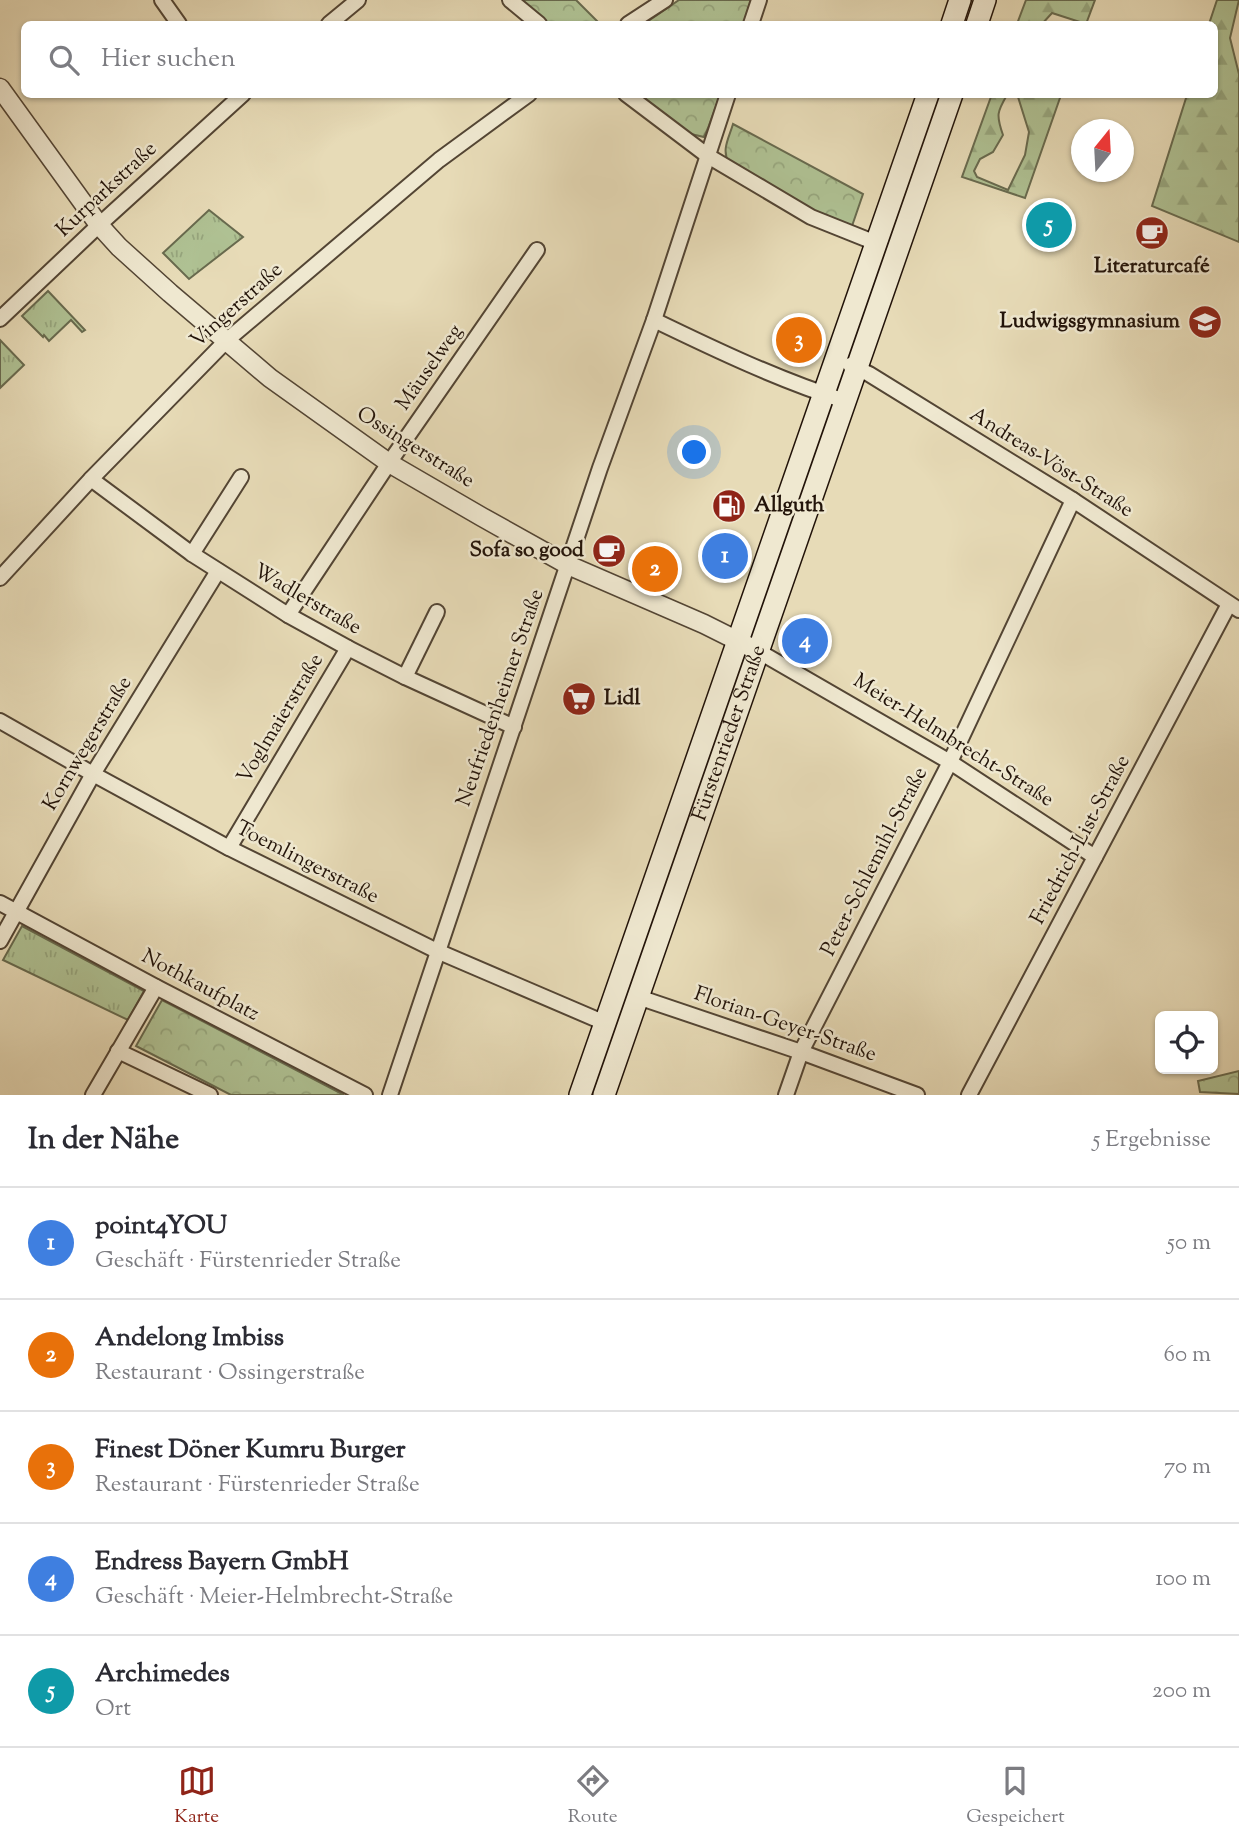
<!DOCTYPE html>
<html lang="de">
<head>
<meta charset="utf-8">
<style>
  :root { --surface:#fff; --page:#f7f7f7; --text:#2b2b33; --muted:#7c7c81; --line:#e1e1e2; --accent:#8f2418 }
  body { margin:0; font-family:"Sorts Mill Goudy",serif; background:var(--page); color:var(--text) }
  .controls { position:absolute; right:21px; bottom:21px; display:grid; overflow:hidden; border-radius:10px; box-shadow:0 2px 5px #0004 }
  .controls button { width:63px; height:63px; display:grid; place-items:center; padding:0; border:0; border-bottom:2px solid var(--line); background:var(--surface); color:var(--text); font:35px sans-serif }
  .compass { position:absolute; left:1071px; top:119px; width:63px; height:63px; border-radius:50%; background:var(--surface); box-shadow:0 2px 5px #0004; rotate:18deg }
  .you { position:absolute; left:695px; top:453px; width:24px; height:24px; margin:-18px; border:5px solid #fff; border-radius:50%; background:#1a73e8; box-shadow:0 0 0 10px #1a73e833 }
  .badge { display:grid; place-items:center; width:46px; height:46px; border-radius:50%; background:var(--accent); color:#fff; font-size:23px; font-weight:700 }
  .pin { position:absolute; translate:-50% -50%; border:4px solid #fff; box-shadow:0 2px 7px #0006 }
  .list { margin:0; padding:0; list-style:none }
  h2 { display:flex; justify-content:space-between; align-items:center; height:91px; margin:0; padding:0 28px; font-size:30px }
  h2 small { font-size:23px; font-weight:400; color:var(--muted) }
  .list li { display:grid; grid-template-columns:46px 1fr auto; gap:21px; align-items:center; box-sizing:border-box; height:112px; padding:0 28px; border-top:2px solid var(--line) }
  .list b { display:block; font-size:26px; white-space:nowrap }
  .list p { margin:0; font-size:23px; white-space:nowrap; color:var(--muted) }
  .list em { font-size:23px; font-style:normal; color:var(--muted) }
  .icon { flex:none; width:38px; height:38px; fill:none; stroke:currentColor; stroke-width:2; stroke-linecap:round; stroke-linejoin:round }
  .map { position:relative; flex:none; width:1239px; height:1095px; overflow:hidden }
  .search { position:absolute; background:var(--surface); box-shadow:0 2px 5px #0004; left:21px; right:21px; top:21px; height:77px; display:flex; align-items:center; gap:18px; box-sizing:border-box; padding:0 24px; border-radius:10px; color:var(--muted); font-size:26px }
  .sheet { height:651px; background:var(--surface) }
  nav { display:flex; justify-content:space-around; align-items:center; box-sizing:border-box; height:98px; border-top:2px solid var(--line); background:var(--surface); font-size:19px; color:var(--muted) }
  nav a { display:grid; justify-items:center; gap:4px }
  nav .on { color:var(--accent) }
  .map>svg:first-child { display:block }
</style>
</head>
<body>
<div class="map">
<svg width="1239" height="1095" viewBox="0 0 1239 1095">
  <defs>
    <pattern id="grass-tufts" width="24" height="20" patternUnits="userSpaceOnUse" patternTransform="scale(1.75)"><rect width="24" height="20" fill="#afc193"/><path d="M3 7l-1-3M5 7V3M7 7l1-3M15 17l-1-3M17 17v-4M19 17l1-3" fill="none" stroke="#96a57d"/></pattern>
    <pattern id="forest-firs" width="22" height="20" patternUnits="userSpaceOnUse" patternTransform="scale(1.75)"><rect width="22" height="20" fill="#afc193"/><path d="M5 1l3.5 6h-7zM16 11l3.5 6h-7z" fill="#96a57d"/></pattern>
    <pattern id="park-crowns" width="20" height="18" patternUnits="userSpaceOnUse" patternTransform="scale(1.75)"><rect width="20" height="18" fill="#afc193"/><path d="M2 6a3 3 0 1 1 6 0M12 15a3 3 0 1 1 6 0" fill="none" stroke="#96a57d"/></pattern>
  </defs>
  <rect width="100%" height="100%" fill="#e7dbb7"/>
  <filter id="stains"><feTurbulence type="fractalNoise" baseFrequency=".00286" numOctaves="4"/><feColorMatrix values="0 0 0 0 .2 0 0 0 0 .09 0 0 0 0 .02 0 0 0 .5 -.17"/></filter>
  <radialGradient id="worn" r=".72"><stop offset=".6" stop-color="#630" stop-opacity="0"/><stop offset="1" stop-color="#630" stop-opacity=".3"/></radialGradient>
  <g fill="url(#grass-tufts)" stroke="#686a4e" stroke-width="2">
    <polygon points="209,210 243,237 189,279 163,253"/>
    <polygon points="48,291 85,330 82,332 71,320 49,341 44,335 43,337 22,316"/>
    <polygon points="0,340 24,365 0,388"/>
    <polygon points="22,926 144,991 128,1020 3,960"/>
  </g>
  <g fill="url(#forest-firs)" stroke="#686a4e" stroke-width="2">
    <polygon points="1026,0 1095,0 1086,24 1052,13 1042,24 1017,24"/>
    <polygon points="1217,0 1239,0 1230,38 1239,74 1239,242 1152,206 1187,95 1214,94 1214,24 1209,24"/>
    <path d="M992,94l15,1c-10,17 -11,20 -4,40l-10,17 -13,7 -6,12 3,6 31,13 17,-35 4,-23 -11,-35 -3,-2h46l-36,103 -63,-21z"/>
  </g>
  <g fill="url(#park-crowns)" stroke="#686a4e" stroke-width="2">
    <polygon points="518,0 576,0 600,24 546,24"/>
    <polygon points="679,0 753,0 744,24 644,24"/>
    <polygon points="640,95 720,94 720,95 708,128 704,137 691,134"/>
    <path d="M733,124l130,70 -11,32 -39,-13 -84,-50c-8,-13 0,-25 4,-39z"/>
    <polygon points="162,1000 344,1095 231,1095 136,1046"/>
    <polygon points="1239,1071 1239,1094 1200,1092 1198,1081"/>
  </g>
  <g fill="none" stroke-linecap="round" stroke-linejoin="round">
    <g stroke="#534534" stroke-width="18">
      <g id="minor">
        <polyline points="162,0 179,24"/>
        <polyline points="510,0 539,24"/>
        <polyline points="329,24 358,0"/>
        <polyline points="628,24 665,0"/>
        <polyline points="751,24 759,0"/>
        <polyline points="626,94 708,156 811,217 876,243"/>
        <polyline points="0,319 99,225 243,94"/>
        <path d="M654,320c62,30 125,60 191,81"/>
        <polyline points="850,365 869,374 1073,500 1239,610"/>
        <polyline points="91,479 192,554 288,615 348,648 405,677 514,727"/>
        <polyline points="192,554 241,477"/>
        <polyline points="0,578 91,479 226,341 439,160 529,94"/>
        <polyline points="288,615 389,463 537,250"/>
        <polyline points="758,651 950,762 1095,857"/>
        <polyline points="405,677 437,612"/>
        <polyline points="0,721 93,774 229,848 437,951 605,1023"/>
        <polyline points="229,848 348,648"/>
        <polyline points="0,903 156,987 365,1095"/>
        <polyline points="0,941 93,774 218,571"/>
        <polyline points="638,997 801,1052 917,1095"/>
        <polyline points="118,1051 210,1095"/>
        <polyline points="93,1095 156,987"/>
        <polyline points="390,1095 600,468 654,320 728,94"/>
        <polyline points="786,1095 801,1052 950,762 1073,500"/>
        <polyline points="969,1095 1229,604"/>
      </g>
    </g>
    <g stroke="#534534" stroke-width="21">
      <polyline id="tertiary" points="0,88 99,225 119,247 170,293 270,378 389,463 482,517 568,565 704,624 758,651"/>
    </g>
    <g stroke="#221309" stroke-width="24">
      <g id="secondary">
        <polyline points="952,24 960,0"/>
        <polyline points="977,24 985,0"/>
        <polyline points="580,1095 928,94"/>
        <path id="s1" d="M604,1095l348,-1001"/>
      </g>
    </g>
    <use href="#minor" stroke="#efe8d0" stroke-width="14"/>
    <use href="#tertiary" stroke="#efe8d0" stroke-width="18"/>
    <use href="#secondary" stroke="#efe8d0" stroke-width="21"/>
  </g>
  <defs>
    <g id="cafe-disc" transform="scale(1.75)"><circle r="9.5" fill="#8f2418" stroke="#efe8d0"/><path d="M-5.5-4.5H6V0H3Q3 3.5 0 3.5H-2.5Q-5.5 3.5-5.5 0ZM3-3.2v2h1.7v-2ZM-6 4.5H4V6H-6Z" fill="#fff"/></g>
    <g id="school-disc" transform="scale(1.75)"><circle r="9.5" fill="#8f2418" stroke="#efe8d0"/><path d="M0-5L7-2L0 1L-7-2ZM-4 1L0 2.5L4 1V4Q0 6-4 4Z" fill="#fff"/></g>
    <g id="fuel-disc" transform="scale(1.75)"><circle r="9.5" fill="#8f2418" stroke="#efe8d0"/><path d="M-5.5-6h7V0h2V4h1.3V-2.5L3-4.5l.8-.8L6-3V5H2.5V1h-1V6h-7ZM-4.2-4.7v3.2H.2V-4.7Z" fill="#fff"/></g>
    <g id="supermarket-disc" transform="scale(1.75)"><circle r="9.5" fill="#8f2418" stroke="#efe8d0"/><path d="M-6-5.5h2.5l.6 2H6L4.5 2H-2.5L-4.4-4H-6ZM-1.5 3.2a1.3 1.3 0 1 0 .1 0ZM3 3.2a1.3 1.3 0 1 0 .1 0Z" fill="#fff"/></g>
  </defs>
  <g fill-rule="evenodd">
    <use href="#cafe-disc" x="1152" y="233"/>
    <use href="#school-disc" x="1205" y="322"/>
    <use href="#fuel-disc" x="729" y="506"/>
    <use href="#cafe-disc" x="609" y="551"/>
    <use href="#supermarket-disc" x="579" y="699"/>
  </g>
  <g text-anchor="middle" dominant-baseline="central" stroke-width="5" stroke-linejoin="round" paint-order="stroke">
    <g font-size="21" fill="#221309" stroke="#efe8d0">
      <text transform="translate(107 190) rotate(-43)">Kurparkstraße</text>
      <text transform="translate(237 306) rotate(-42)">Vingerstraße</text>
      <text transform="translate(430 368) rotate(-55)">Mäuselweg</text>
      <text transform="translate(415 448) rotate(32)">Ossingerstraße</text>
      <text transform="translate(1051 463) rotate(32)">Andreas-Vöst-Straße</text>
      <text transform="translate(307 600) rotate(30)">Wadlerstraße</text>
      <text transform="translate(501 698) rotate(-71)">Neufriedenheimer Straße</text>
      <text transform="translate(281 719) rotate(-59)">Voglmaierstraße</text>
      <text stroke="none"><textPath href="#s1" startOffset="383">Fürstenrieder Straße</textPath></text>
      <text transform="translate(953 741) rotate(32)">Meier-Helmbrecht-Straße</text>
      <text transform="translate(88 744) rotate(-59)">Kornwegerstraße</text>
      <text transform="translate(1081 840) rotate(-62)">Friedrich-List-Straße</text>
      <text transform="translate(875 862) rotate(-63)">Peter-Schlemihl-Straße</text>
      <text transform="translate(307 863) rotate(27)">Toemlingerstraße</text>
      <text transform="translate(200 986) rotate(28)">Nothkaufplatz</text>
      <text transform="translate(785 1025) rotate(19)">Florian-Geyer-Straße</text>
    </g>
    <g font-size="21" font-weight="bold" fill="#221309" stroke="#efe8d0" text-anchor="end">
      <text x="1152" y="267" text-anchor="middle">Literaturcafé</text>
      <text x="1180" y="322">Ludwigsgymnasium</text>
      <text x="754" y="506" text-anchor="start">Allguth</text>
      <text x="584" y="551">Sofa so good</text>
      <text x="604" y="699" text-anchor="start">Lidl</text>
    </g>
  </g>
  <rect width="100%" height="100%" filter="url(#stains)"/>
  <rect width="100%" height="100%" fill="url(#worn)"/>
</svg>
<div class="controls">
<button><svg class="icon" aria-label="locate" viewBox="0 0 24 24"><circle cx="12" cy="12" r="6"/><path d="M12 2v4M12 18v4M2 12h4M18 12h4"/></svg></button>
</div>
<svg class="compass" viewBox="-18 -18 36 36"><path d="M0-13l5 13h-10z" fill="#e53935"/><path d="M0 13l5-13h-10z" fill="#7c7c81"/></svg>
<div class="you"></div>
<div class="pin badge" style="left:725px;top:556px;background:#3f7fe0">1</div>
<div class="pin badge" style="left:655px;top:569px;background:#e8710a">2</div>
<div class="pin badge" style="left:799px;top:340px;background:#e8710a">3</div>
<div class="pin badge" style="left:805px;top:641px;background:#3f7fe0">4</div>
<div class="pin badge" style="left:1049px;top:225px;background:#0f9aa8">5</div>
<div class="search"><svg class="icon" aria-label="search" viewBox="0 0 24 24"><circle cx="10" cy="10" r="6"/><path d="M15 15l6 6"/></svg>Hier suchen</div>
</div>
<section class="sheet">
<h2>In der Nähe<small>5 Ergebnisse</small></h2>
<ul class="list">
<li><span class="badge" style="background:#3f7fe0">1</span><div><b>point4YOU</b><p>Geschäft · Fürstenrieder Straße</p></div><em>50 m</em></li>
<li><span class="badge" style="background:#e8710a">2</span><div><b>Andelong Imbiss</b><p>Restaurant · Ossingerstraße</p></div><em>60 m</em></li>
<li><span class="badge" style="background:#e8710a">3</span><div><b>Finest Döner Kumru Burger</b><p>Restaurant · Fürstenrieder Straße</p></div><em>70 m</em></li>
<li><span class="badge" style="background:#3f7fe0">4</span><div><b>Endress Bayern GmbH</b><p>Geschäft · Meier-Helmbrecht-Straße</p></div><em>100 m</em></li>
<li><span class="badge" style="background:#0f9aa8">5</span><div><b>Archimedes</b><p>Ort</p></div><em>200 m</em></li>
</ul>
</section>
<nav>
<a class="on"><svg class="icon" aria-label="map" viewBox="0 0 24 24"><path d="M3 6l6-2 6 2 6-2v14l-6 2-6-2-6 2zM9 4v14M15 6v14"/></svg>Karte</a>
<a><svg class="icon" aria-label="directions" viewBox="0 0 24 24"><path d="M12 3l9 9-9 9-9-9zM9 14v-3h6M13 9l2 2-2 2"/></svg>Route</a>
<a><svg class="icon" aria-label="saved" viewBox="0 0 24 24"><path d="M7 4h10v16l-5-4-5 4z"/></svg>Gespeichert</a>
</nav>
</body>
</html>
